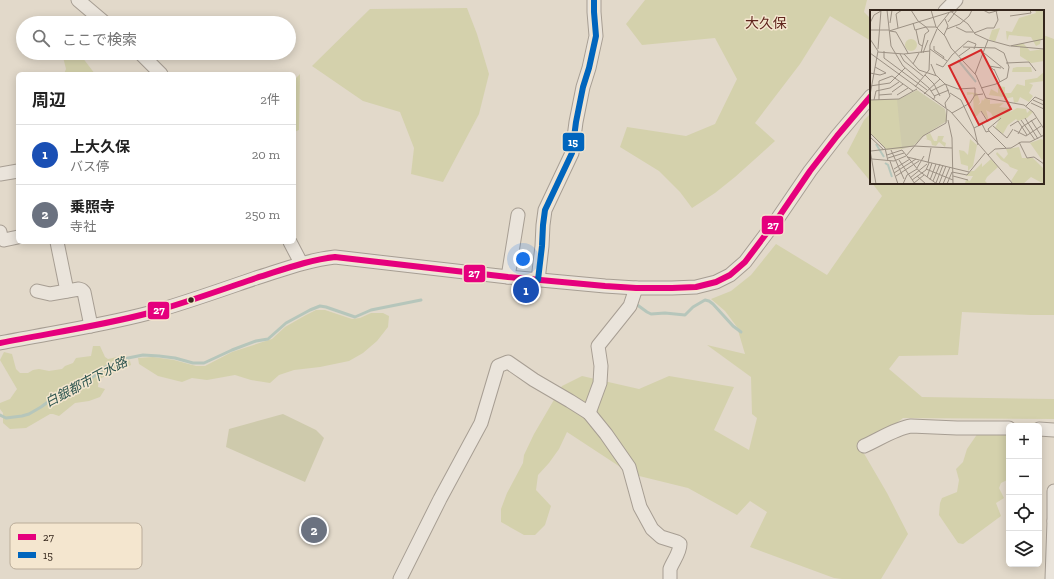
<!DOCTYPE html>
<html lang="ja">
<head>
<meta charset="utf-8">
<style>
  :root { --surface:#fff; --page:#f6f6f6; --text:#222; --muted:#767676; --line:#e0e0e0; --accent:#0b8043 }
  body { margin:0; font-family:"Zilla Slab","Noto Sans JP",serif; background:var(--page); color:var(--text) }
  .controls { position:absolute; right:12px; bottom:12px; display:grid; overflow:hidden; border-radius:6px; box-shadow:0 2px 10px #0003 }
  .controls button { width:36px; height:36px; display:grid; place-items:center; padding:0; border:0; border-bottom:1px solid var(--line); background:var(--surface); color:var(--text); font:20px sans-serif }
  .you { position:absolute; left:523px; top:259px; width:14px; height:14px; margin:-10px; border:3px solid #fff; border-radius:50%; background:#1a73e8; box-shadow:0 0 0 6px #1a73e833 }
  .badge { display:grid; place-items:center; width:26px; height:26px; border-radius:50%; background:var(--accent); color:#fff; font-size:13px; font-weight:700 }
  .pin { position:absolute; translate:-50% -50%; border:2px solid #fff; box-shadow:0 1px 4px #0006 }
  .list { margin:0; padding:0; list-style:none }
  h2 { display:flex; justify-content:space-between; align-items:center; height:52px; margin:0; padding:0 16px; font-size:17px }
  h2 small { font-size:13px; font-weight:400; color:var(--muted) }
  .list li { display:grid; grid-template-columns:26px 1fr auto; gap:12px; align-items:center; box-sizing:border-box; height:60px; padding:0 16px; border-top:1px solid var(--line) }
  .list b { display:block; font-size:15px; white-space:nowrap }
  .list p { margin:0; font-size:13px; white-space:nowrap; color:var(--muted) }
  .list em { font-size:13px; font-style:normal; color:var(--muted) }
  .icon { flex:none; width:22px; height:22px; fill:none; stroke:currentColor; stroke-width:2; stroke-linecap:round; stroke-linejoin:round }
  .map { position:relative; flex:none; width:1054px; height:579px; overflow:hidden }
  .search { position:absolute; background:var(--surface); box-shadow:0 2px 10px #0003; left:16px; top:16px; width:280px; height:44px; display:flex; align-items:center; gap:10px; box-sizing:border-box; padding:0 14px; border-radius:22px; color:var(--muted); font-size:15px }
  .panel { position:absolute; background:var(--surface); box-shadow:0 2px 10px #0003; left:16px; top:72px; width:280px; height:172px; border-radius:6px }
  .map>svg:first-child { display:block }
</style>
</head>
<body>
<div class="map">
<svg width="1054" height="579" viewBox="0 0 1054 579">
  <rect width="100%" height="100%" fill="#e2d9ca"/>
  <g fill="#d4d1ac">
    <polygon points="645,0 867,0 864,12 871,19 871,41 830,16 800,64 755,123 775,141 735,177 715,193 692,208 680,192 659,171 620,147 627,127 686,136 715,124 737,79 715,38 642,45 626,24"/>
    <polygon points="467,8 477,34 489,74 479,114 443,182 411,174 414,148 400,112 363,101 312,66 370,9"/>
    <polygon points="1043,35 1054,39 1054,315 1031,315 962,312 958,355 899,356 889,369 922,397 1054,399 1054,419 903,418 862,450 887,493 908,534 881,579 842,579 834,578 750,547 767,512 750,501 737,515 688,488 631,474 567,432 559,449 549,463 538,475 536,490 551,506 545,525 535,535 524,535 501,522 501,509 507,493 523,463 524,455 534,434 562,386 582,376 639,389 669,376 734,387 714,430 749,450 757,418 752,414 751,377 707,345 745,354 737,327 725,311 711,299 731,291 751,275 776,244 827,275 882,196 872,183 1043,183"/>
    <polygon points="62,53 79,53 95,74 64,74 66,69"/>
    <polygon points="300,74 299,130 294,132 294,80"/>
    <polygon points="871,113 871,182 847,153 864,120"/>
    <polygon points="316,310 325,310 352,319 360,318 371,313 383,313 389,316 388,327 377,341 363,353 349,361 320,367 294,370 279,375 270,383 251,380 235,375 207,380 192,378 182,382 158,376 139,364 138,358 153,357 174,360 196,366 205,366 232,352 272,339 285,327 306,315"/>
    <polygon points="93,346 100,346 105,357 108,359 122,356 130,361 131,365 99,379 98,387 105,389 100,397 89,401 75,403 59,416 53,414 50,414 26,428 10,429 3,423 3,413 0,409 0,403 10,399 17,389 0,360 4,352 12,354 16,369 20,373 28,373 33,370 39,369 49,371 62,369 65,366 73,363 76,358 91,356"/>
    <polygon points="978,433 1009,433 1009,479 1001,483 999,488 1004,498 996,503 1001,516 963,544 958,543 939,515 940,503 942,498 957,492 959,480 956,469 963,462 967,449"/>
  </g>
  <polygon fill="#cecaac" points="283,414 316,430 324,438 305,482 226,447 229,429"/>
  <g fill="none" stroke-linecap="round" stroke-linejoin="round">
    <g stroke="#b6c6bb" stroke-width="3">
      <polyline points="636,304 647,312 651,314 665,313 685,315 693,307 705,300 709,301 713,304 733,326 741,332"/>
      <polyline points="0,415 6,418 22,416 29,414 41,407 63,391 71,387 90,379 107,366 118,361 128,358 143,355 159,356 175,358 193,363 204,363 232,350 256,341 268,339 286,323 310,310 320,306 326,307 355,317 371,310 421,300"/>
    </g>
    <g stroke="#a79e93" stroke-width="15">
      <g id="minor">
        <polyline points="78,0 105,23"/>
        <polyline points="945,11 956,0"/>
        <polyline points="140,53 161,74"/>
        <polyline points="0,174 18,171"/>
        <polyline points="0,232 1,237 4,240 18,237"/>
        <polyline points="57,242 67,291"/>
        <polyline points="290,242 301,263"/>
        <polyline points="508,277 518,215"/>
        <polyline points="538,280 542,246 543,225 545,210 572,153 576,122 583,87 589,68 596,36 594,12 594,0"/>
        <polyline points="37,291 50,294 79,289 82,290 84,292 91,326"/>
        <path d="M0,343c50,-10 100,-17 149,-30 36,-10 72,-23 107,-35 26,-8 52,-18 79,-21l173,20 97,9 31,2h36l24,-1 20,-5 14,-7 15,-13 33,-44 32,-47 27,-35 34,-40"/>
        <path d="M589,413l17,21 23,33 11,40 12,22 9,8 16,5 3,2c0,9 -7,17 -10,25 0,3 0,7 0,10"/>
        <polyline points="1039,429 1054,430"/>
        <path d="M864,446c14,-6 32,-18 47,-20l46,2h52"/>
        <polyline points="1054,521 1054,491"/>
        <polyline points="400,579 440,499 481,423 498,366 508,362 534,380 570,401 589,413 600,383 601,366 598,346 630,306 636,288"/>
        <polyline points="1052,579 1054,521"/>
      </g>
    </g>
    <use href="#minor" stroke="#eae4db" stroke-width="13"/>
    <g stroke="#f4e6cf" stroke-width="9">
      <path id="bus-1" d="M0,343c50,-10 100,-17 149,-30 36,-10 72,-23 107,-35 26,-8 52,-18 79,-21l173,20 97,9 31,2h36l24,-1 20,-5 14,-7 15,-13 33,-44 32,-47 27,-35 34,-40"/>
    </g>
    <g stroke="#f4e6cf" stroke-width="9">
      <polyline id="bus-2" points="538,280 542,246 543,225 545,210 572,153 576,122 583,87 589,68 596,36 594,12 594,0"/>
    </g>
    <use href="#bus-1" stroke="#e5007d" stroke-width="6"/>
    <use href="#bus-2" stroke="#0065bd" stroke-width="6"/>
  </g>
  <circle fill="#34261c" stroke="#f4e6cf" stroke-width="1.5" cx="191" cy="300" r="3.5"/>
  <g text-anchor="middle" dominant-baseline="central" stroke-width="3" stroke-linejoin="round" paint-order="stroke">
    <g font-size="13" font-style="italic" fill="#2c544e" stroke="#f4e6cf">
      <text transform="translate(86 382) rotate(-28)">白銀都市下水路</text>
    </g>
    <g font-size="14" fill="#60251d" stroke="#f4e6cf">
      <text x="766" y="23">大久保</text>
    </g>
  </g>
  <g transform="translate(870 10)">
    <rect width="174" height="174" fill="#e2d9ca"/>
    <path d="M165,0h9v30l-3,-1 -1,5 -4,2 -5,-9 -22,-2 -2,6 -1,-10 6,1 7,-14 17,-5zM130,18l-5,14 -6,-3 3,-9zM35 35a6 6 0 1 1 12 0a6 6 0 1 1-12 0ZM153,33l7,8 14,-2v12l-13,2 -11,-7v-10h-7zM147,57h14l1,5h-20l1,-4zM174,62v9l-15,2 4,2 -4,8 4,3 -4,6 -9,-5 -2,5 -4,1 -1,-6 -8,2 -1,2v-4l-15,-2 2,-6 7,4v-7l7,1v6h6l6,-9 8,2v-6l12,-2zM97,82l10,1 3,9 -2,3 3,-2 1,-4 1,2 2,-3 5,2v4l14,-1 -5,4 10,1 1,4 7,-4 9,1 1,4 3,-3 3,2 -6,6 -9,3 -2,-2 -8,6 -5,9 -8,-6 5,-10 -6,1 -3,-6 -5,-3 3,11 -8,-10 -4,5h-3l-1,-22 -6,1zM30,89l2,50 -15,1 -17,-17v-33zM60,123l4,8h3l1,-5h6l-2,5 4,2 -1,4 -6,-5 -3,4 -4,-1 -1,-4 -8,-3 4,1 -1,-4zM174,126v22l-2,2 -12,-17 11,-4 2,1zM100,129l7,6 -4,21 -5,5v-5l-7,-2 -2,-14 5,1 4,4zM149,137l3,11h11l11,11v15l-13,-7 -8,7h-9l-3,-3 7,-11 -8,-3 -2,-3 -7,-4 -5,-6 1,-2 7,7 4,-5 -2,-5zM121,149l7,8 -11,10 -2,4 3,3h-23l1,-5 4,2 3,-5h-7l5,-5h3l8,-8v4z" fill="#d4d1ac"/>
    <path d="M47,80l28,19 2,12 -21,13 -13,12 -11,3 -5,-49z" fill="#cecaac"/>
    <path fill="none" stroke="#b6c6bb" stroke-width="2" d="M88,50l18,22M6,134l8,13M15,153l3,2 4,12"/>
    <path fill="none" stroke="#9c9184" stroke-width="1" d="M17,0l4,36 12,20 26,22 6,9 -2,3M41,0l7,11M61,0l5,17 9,9 6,12 25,27 10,23 38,7 9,7 11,17M79,0l19,14 7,10 13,6 -13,34M113,0l6,3 11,-3M140,6l21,-3 -1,-3M48,11l8,6h10M78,12l9,-12M0,13l4,-8 7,-4M20,13l2,-13M43,13l2,7 11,-3 3,4 -4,3 -4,19M86,17l10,5h7M28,18l-2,-14 6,-4M67,18l12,-15M77,19l13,-5 9,-8 3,-6M0,20h19M46,20l3,14 3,2M19,21l68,-21M20,21l6,1 12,21M104,23l13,-5h7l4,-8 -2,-10M74,25l4,-9 -3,-7M0,29l8,12 -8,44M118,30l22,6 34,-7M64,36v4l10,7 -1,2M141,36l33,3M93,37l32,1 9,5 5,14 -2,11 -11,6 -15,4M8,39l3,-39M60,39l17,12M14,41v7l43,32M8,42l26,2 26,-3M0,43l81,59 62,72M53,43l5,-13M114,43l20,16M30,44l4,7 19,15M34,44l15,16 18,6 9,9 4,11 -5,7 1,5M89,46l11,-8M136,53l23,-1 7,9M43,54l6,-11M61,54l5,12M66,54l7,3 9,-12 16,-14 8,3 -2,5M124,59l6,13M124,60l-5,-4 12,2M0,63l10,2 6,-2 -11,-6M55,65l9,9 6,12M0,76l20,-3 15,-15M45,77l14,-17 1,-25 7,-16M61,81l14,-7 13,5 17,-1v7l8,-1M22,82l11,-8M80,83l11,7 13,28 8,-4 4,8 3,-1 17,17M54,84l16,-15M9,85l13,-1M27,85l11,-7M64,86l15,-6M0,90l29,-1 18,-10M4,90l2,-9 14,-3 9,-6M9,90v-19l13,-5 21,15M163,90l11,5M161,93l13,6M156,96l9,-9 9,4M111,101l7,11M82,103l18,-10 5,-8M155,108l13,21M78,110l4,18 1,46M151,110l14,20M161,110l11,17M123,116l14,12 6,-9M140,116l8,-5 4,6 -4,7M104,118l4,17M144,120l12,6 15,-10M119,121l-1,-2 13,-11M0,123l15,15 3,13M157,125l-5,-8 14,-9M0,127l14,13M149,132l8,16 7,-1 10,7M0,140l6,34M21,140l13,29M32,140l17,21 18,13M1,141l43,-5 38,2M17,145l15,-5M118,145l7,-6 16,-1 10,-6h9l14,-7M37,147l62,15M18,148l16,-5M2,149l22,2 12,-5 17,-20 23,-13 1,-14M29,150l16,24M20,151l8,23M58,153l3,-15M47,158l7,-12M24,159l16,-10M56,159l27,11M82,162l15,3 18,-22M24,163l22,-14M26,166l23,-15M47,166l9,8M83,166l15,4M57,167l5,-14M40,168l17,-14M42,170l14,-10 3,-7M60,170l6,-16M63,171l7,-17M44,173l10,-8M66,173l7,-18M33,174l4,-9 10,-6M69,174l7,-18M73,174l7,-17M77,174l5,-12"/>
    <path fill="#d62828" fill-opacity="0.15" stroke="#d62828" stroke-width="2" d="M111,40l30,59 -32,16 -30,-59z"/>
    <rect width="174" height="174" fill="none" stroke="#34261c" stroke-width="2"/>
  </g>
  <rect x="10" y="523" width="132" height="46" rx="6" fill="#f4e6cf" stroke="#baac99" stroke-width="1"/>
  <rect x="18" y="534" width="18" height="6" fill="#e5007d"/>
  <rect x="18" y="552" width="18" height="6" fill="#0065bd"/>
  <g font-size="11" fill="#34261c">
    <text x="43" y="541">27</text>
    <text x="43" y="559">15</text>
  </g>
  <g stroke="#f4e6cf" stroke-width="1.5">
    <rect x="562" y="132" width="23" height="20" rx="4" fill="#0065bd"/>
    <rect x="761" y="215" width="23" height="20" rx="4" fill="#e5007d"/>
    <rect x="463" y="264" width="23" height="19" rx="4" fill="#e5007d"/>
    <rect x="147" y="301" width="23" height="19" rx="4" fill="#e5007d"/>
  </g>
  <g font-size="11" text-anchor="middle" font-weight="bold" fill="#fff">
    <text x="573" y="146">15</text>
    <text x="773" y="229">27</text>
    <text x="474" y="277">27</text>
    <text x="159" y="314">27</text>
  </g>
</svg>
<div class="controls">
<button>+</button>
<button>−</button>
<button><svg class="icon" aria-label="locate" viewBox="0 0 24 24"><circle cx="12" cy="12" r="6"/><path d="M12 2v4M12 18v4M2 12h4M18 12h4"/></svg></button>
<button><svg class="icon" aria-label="layers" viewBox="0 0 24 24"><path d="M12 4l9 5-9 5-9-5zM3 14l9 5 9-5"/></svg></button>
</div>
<div class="you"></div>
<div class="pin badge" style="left:526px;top:290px;background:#1a4fb4">1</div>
<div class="pin badge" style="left:314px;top:530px;background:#6b7280">2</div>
<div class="search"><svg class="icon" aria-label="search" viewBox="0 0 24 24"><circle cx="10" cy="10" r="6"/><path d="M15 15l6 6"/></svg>ここで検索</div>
<section class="panel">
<h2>周辺<small>2件</small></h2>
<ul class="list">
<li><span class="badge" style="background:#1a4fb4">1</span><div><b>上大久保</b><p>バス停</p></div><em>20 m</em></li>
<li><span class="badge" style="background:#6b7280">2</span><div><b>乗照寺</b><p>寺社</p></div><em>250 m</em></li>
</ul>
</section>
</div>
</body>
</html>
